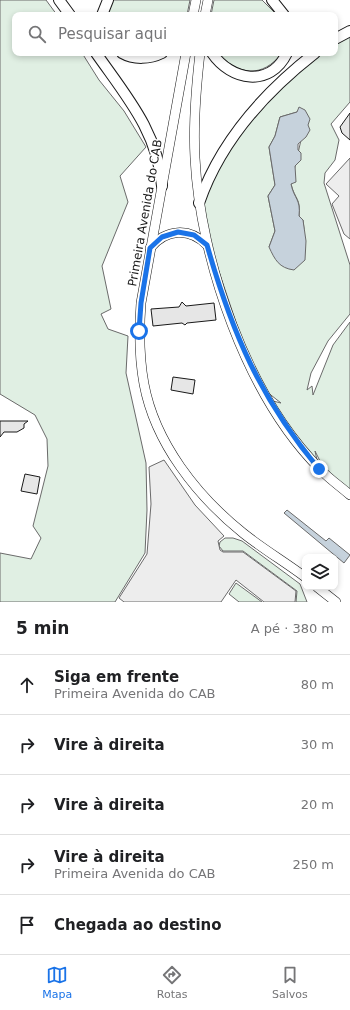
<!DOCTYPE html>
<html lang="pt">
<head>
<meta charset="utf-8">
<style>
  :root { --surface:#fff; --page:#f2f2f2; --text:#202124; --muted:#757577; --line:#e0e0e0; --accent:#1a73e8 }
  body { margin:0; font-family:"DejaVu Sans",sans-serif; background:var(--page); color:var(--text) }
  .controls { position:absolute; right:12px; bottom:12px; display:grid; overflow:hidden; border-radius:8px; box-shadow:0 2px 6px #0003 }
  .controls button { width:36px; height:36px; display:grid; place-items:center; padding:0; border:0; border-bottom:1px solid var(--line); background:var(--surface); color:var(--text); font:20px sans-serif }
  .stop { position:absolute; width:12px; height:12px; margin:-9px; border:3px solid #1a73e8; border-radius:50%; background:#fff }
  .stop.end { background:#1a73e8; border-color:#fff; box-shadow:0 1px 4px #0008 }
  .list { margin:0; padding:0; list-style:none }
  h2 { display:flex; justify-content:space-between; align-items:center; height:52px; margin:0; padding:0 16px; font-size:17px }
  h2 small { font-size:13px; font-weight:400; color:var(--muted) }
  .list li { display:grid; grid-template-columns:26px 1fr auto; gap:12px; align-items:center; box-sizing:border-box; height:60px; padding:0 16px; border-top:1px solid var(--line) }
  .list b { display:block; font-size:15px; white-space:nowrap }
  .list p { margin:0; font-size:13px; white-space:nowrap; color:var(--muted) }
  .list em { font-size:13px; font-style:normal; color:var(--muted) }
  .icon { flex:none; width:22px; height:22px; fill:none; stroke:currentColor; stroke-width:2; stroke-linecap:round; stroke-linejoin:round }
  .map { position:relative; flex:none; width:350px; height:602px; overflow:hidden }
  .search { position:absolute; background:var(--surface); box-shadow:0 2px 6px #0003; left:12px; right:12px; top:12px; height:44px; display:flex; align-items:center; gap:10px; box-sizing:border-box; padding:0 14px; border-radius:8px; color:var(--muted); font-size:15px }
  .sheet { height:352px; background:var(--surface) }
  nav { display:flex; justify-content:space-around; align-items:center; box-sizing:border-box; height:56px; border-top:1px solid var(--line); background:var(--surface); font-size:11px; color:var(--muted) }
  nav a { display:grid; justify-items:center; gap:2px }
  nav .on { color:var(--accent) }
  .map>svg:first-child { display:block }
</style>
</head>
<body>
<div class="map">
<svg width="350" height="602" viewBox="0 0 350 602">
  <rect width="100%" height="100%" fill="#fff"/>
  <g fill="#e0efe3" stroke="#6a6a6a" fill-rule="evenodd">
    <polygon points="0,0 46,0 57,15 15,15 15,53 82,53 99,80 124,111 146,147 120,176 128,202 102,266 111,309 101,314 108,329 128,336 126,373 146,463 147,510 145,553 115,602 0,602 0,553 31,559 41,538 33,526 48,466 47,439 35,415 0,394"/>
    <polygon points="113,0 190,0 187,15 107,15"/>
    <polygon points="214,0 262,0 277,15 211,15"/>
    <path d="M350,31v71l-19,22 8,16 -4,20 -10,13 -1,10 26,82v49l-22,27 -17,32 -4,17 5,-4 1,9 20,-50 17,-23v173l-26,-26 -9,-18 4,18 -50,-69 12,3 -19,-15 -12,-24 -48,-143 5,-40 29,-48 79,-80h20v-14zM297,112l4,28 -10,44c4,16 10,14 8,32l4,4 1,9 -35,18 6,-16 -7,-35 7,-11 -6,-38 6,-11 5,-19z"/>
    <path d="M217,53h65c-20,26 -44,22 -65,0z"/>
    <polygon points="225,538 233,538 242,541 300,584 307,602 296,602 297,591 243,551 223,551 219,546 220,542"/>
    <polygon points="236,583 262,602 239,602 229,594"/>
  </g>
  <g fill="#ededed" stroke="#6a6a6a">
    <polygon points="350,158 350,239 344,234 332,204 339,196 326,184"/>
    <polygon points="164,460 195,505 224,536 218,541 220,550 223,552 243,552 296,591 295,602 264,602 236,580 221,602 124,602 119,598 147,554 151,504 149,467"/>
  </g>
  <g fill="#c6d2dc" stroke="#6a6a6a">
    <path d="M299,107l6,3 5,9 -2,6 2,5 -4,7 -8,7v6l3,3v7l-6,6 1,16 -5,2c3,15 10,15 8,32l4,4 3,21 -1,19 -11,10c-15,-2 -19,-10 -25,-23l6,-16 -7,-35 7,-11 -6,-38 6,-11 5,-19 17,-5z"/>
    <polygon points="287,510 326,541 329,538 350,555 344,563 284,513"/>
  </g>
  <g fill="#e6e6e6" stroke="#1a1a1a">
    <polygon points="350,113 350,140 342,133 340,127"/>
    <polygon points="182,302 186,306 214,303 216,320 187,323 185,325 182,323 153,326 151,309 179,307"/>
    <polygon points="173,377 195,380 193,394 171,390"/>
    <polygon points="0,421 28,421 24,424 24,428 17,432 4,432 0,437"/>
    <polygon points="25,474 40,477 37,494 21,491"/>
  </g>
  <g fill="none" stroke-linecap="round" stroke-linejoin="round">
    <g stroke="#1a1a1a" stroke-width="10">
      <g id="secondary">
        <polyline points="193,15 196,0"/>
        <polyline points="205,15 208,0"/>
        <path d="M186,53l-45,250c-2,27 -2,54 3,81 11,59 53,112 99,149 20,16 42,29 62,44"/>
        <path d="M200,53c-4,35 -7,70 -5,105 5,102 52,238 125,311 9,10 20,17 30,26"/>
        <path d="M150,248c16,-19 39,-21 57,-3"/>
        <polyline points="317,587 336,602"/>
      </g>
    </g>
    <g stroke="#1a1a1a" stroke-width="12">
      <g id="trunk">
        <polyline points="59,0 70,15"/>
        <polyline points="272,0 284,15"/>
        <polyline points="102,15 108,0"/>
        <polyline points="335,39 350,31"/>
        <path d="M96,53c30,43 62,79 66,133"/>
        <path d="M122,53c12,7 28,6 40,0"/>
        <path d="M212,53c19,28 58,35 75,0"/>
        <path d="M199,203c21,-61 66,-111 116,-150"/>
      </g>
    </g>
    <use href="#secondary" stroke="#fff" stroke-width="9"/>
    <use href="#trunk" stroke="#fff" stroke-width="10"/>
  </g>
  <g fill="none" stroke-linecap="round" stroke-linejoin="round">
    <path stroke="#1a73e8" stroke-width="5" d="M139,331l2,-28 9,-55 12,-11 16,-5 16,3 13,10c25,88 53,153 112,224"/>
  </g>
  <g text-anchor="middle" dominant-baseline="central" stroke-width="3" stroke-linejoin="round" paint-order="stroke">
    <g font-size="12" fill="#1a1a1a" stroke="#fff">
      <text transform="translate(145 213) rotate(-80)">Primeira Avenida do CAB</text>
    </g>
  </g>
</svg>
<div class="controls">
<button><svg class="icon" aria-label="layers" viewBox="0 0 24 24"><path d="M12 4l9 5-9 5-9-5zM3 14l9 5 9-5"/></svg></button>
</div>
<div class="stop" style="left:139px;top:331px"></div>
<div class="stop end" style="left:319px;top:469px"></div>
<div class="search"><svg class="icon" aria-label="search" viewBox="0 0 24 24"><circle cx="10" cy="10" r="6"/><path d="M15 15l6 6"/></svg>Pesquisar aqui</div>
</div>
<section class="sheet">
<h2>5 min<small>A pé · 380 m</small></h2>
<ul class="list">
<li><svg class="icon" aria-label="ahead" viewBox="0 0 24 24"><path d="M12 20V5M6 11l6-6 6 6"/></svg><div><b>Siga em frente</b><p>Primeira Avenida do CAB</p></div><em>80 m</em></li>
<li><svg class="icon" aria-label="right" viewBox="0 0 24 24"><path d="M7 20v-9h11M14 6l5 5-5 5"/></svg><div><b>Vire à direita</b></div><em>30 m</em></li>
<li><svg class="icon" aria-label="right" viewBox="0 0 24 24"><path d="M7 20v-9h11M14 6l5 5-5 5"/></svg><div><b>Vire à direita</b></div><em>20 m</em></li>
<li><svg class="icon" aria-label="right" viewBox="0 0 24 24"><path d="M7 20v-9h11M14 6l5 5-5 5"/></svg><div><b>Vire à direita</b><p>Primeira Avenida do CAB</p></div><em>250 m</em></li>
<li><svg class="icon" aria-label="arrive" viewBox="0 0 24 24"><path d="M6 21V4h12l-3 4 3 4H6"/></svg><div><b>Chegada ao destino</b></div></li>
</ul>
</section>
<nav>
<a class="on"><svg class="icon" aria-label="map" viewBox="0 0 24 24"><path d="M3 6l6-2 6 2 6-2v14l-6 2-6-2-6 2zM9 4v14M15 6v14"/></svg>Mapa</a>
<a><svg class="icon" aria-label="directions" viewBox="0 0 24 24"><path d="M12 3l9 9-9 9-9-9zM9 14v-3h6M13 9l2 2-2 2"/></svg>Rotas</a>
<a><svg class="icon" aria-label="saved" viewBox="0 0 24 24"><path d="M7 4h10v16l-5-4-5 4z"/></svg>Salvos</a>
</nav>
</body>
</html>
